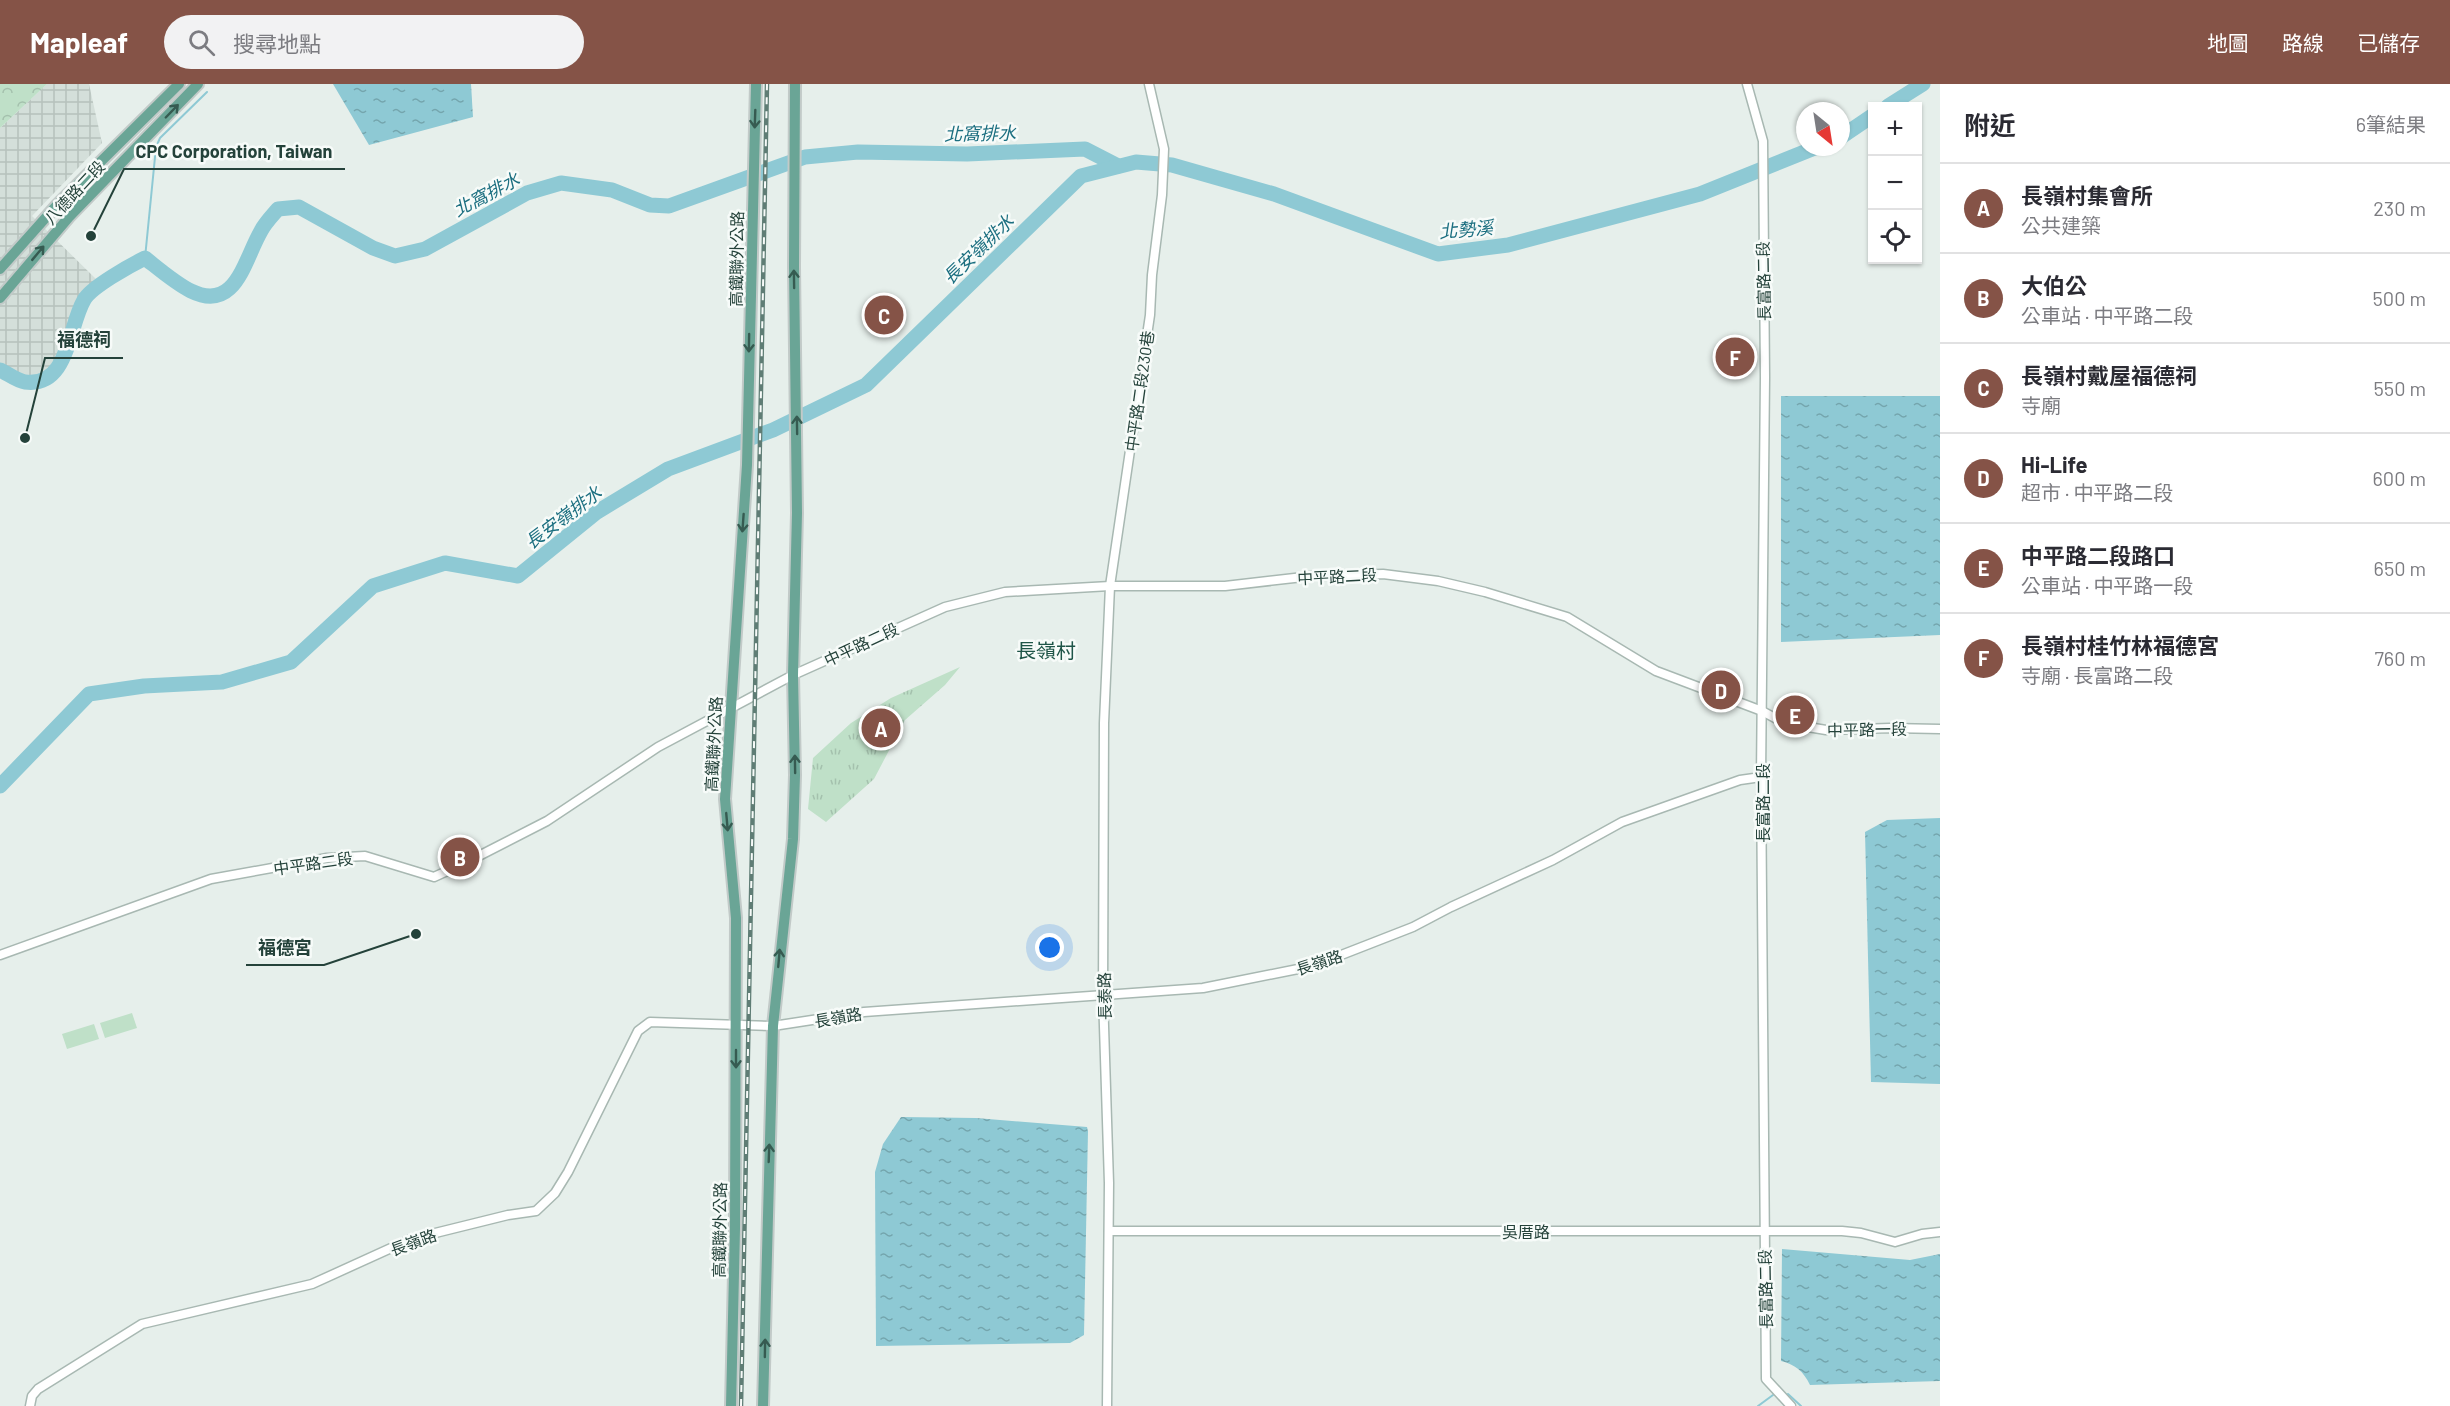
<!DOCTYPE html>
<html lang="zh-TW">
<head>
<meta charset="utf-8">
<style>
  :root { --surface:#fff; --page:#f2f2f3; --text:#2b2b33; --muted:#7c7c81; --line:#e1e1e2; --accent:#855347 }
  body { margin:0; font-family:Barlow,"Noto Sans TC",sans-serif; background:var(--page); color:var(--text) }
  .controls { position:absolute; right:18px; top:18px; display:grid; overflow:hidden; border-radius:0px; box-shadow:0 2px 4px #0004 }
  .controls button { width:54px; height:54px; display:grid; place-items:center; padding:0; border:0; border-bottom:2px solid var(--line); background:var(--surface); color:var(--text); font:30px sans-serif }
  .compass { position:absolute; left:1796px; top:18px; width:54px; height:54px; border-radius:50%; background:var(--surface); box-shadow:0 2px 4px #0004; rotate:150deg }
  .you { position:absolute; left:1050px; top:864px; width:21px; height:21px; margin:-15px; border:4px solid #fff; border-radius:50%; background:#1a73e8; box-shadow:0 0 0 9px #1a73e833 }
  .badge { display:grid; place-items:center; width:39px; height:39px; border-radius:50%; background:var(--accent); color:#fff; font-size:20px; font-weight:700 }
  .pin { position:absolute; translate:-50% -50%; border:3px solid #fff; box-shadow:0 2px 6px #0006 }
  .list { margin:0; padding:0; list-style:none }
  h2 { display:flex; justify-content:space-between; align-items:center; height:78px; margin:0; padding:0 24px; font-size:26px }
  h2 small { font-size:20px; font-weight:400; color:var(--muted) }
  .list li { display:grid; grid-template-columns:39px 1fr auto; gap:18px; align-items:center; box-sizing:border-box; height:90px; padding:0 24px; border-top:2px solid var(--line) }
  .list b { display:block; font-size:22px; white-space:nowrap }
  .list p { margin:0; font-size:20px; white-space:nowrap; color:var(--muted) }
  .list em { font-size:20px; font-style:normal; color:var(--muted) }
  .icon { flex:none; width:33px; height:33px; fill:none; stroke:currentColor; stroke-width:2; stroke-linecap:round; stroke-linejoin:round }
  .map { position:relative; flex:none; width:1940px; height:1322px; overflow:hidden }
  header { display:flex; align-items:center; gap:36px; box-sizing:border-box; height:84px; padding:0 30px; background:var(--accent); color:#fff }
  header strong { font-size:28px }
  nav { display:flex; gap:33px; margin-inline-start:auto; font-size:21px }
  .search { width:420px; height:54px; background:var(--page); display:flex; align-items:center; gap:15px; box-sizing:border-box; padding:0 21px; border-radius:33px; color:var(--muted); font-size:22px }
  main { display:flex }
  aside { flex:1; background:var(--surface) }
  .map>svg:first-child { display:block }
</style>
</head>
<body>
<header>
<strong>Mapleaf</strong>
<div class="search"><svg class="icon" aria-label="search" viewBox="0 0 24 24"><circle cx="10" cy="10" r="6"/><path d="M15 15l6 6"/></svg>搜尋地點</div>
<nav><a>地圖</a><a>路線</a><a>已儲存</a></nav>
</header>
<main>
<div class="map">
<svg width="1940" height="1322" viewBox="0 0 1940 1322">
  <defs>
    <pattern id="industrial-grid" width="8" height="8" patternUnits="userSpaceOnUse" patternTransform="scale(1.5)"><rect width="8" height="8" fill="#d4dfda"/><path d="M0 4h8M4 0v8" fill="none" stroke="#b6c1bc"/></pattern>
    <pattern id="forest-crowns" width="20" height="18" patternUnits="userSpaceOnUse" patternTransform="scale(1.5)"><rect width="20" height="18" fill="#bfe0c8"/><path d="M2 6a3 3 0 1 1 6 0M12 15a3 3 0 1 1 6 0" fill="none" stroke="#a4c1ad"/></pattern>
    <pattern id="park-tufts" width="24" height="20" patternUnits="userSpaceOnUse" patternTransform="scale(1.5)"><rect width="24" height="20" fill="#bfe0c8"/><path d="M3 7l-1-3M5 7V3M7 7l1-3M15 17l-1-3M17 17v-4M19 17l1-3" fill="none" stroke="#a4c1ad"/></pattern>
    <pattern id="water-ripples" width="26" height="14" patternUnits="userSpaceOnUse" patternTransform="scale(1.5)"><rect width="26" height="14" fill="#8ec9d4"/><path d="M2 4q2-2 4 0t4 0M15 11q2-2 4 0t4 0" fill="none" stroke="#74a5ad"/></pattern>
  </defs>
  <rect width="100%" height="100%" fill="#e6efeb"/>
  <polygon fill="url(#industrial-grid)" points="47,0 89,0 102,59 32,132 97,196 80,212 55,278 42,291 23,293 0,281 0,44"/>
  <polygon fill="url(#forest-crowns)" points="0,0 47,0 0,44"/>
  <polygon fill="url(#park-tufts)" points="960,583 945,601 905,636 874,695 826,738 808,725 813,674 851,639 891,614"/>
  <g fill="#bfe0c8">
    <polygon points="132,929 137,944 105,954 100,939"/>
    <polygon points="94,940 99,955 67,965 62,950"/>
  </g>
  <g fill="url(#water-ripples)">
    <polygon points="333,0 471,0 473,33 369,61"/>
    <polygon points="1781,312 1940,312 1940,551 1781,558"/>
    <polygon points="1940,734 1940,1000 1871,998 1865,748 1887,736"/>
    <polygon points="901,1033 976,1034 1087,1043 1088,1047 1084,1251 1070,1259 876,1262 875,1088 883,1060"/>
    <path d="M1782,1165l128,11 30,-6v127l-130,4c-7,-14 -14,-20 -29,-24z"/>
  </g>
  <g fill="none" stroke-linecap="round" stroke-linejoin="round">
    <g stroke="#8ec9d4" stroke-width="2">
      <polyline points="145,174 156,63 160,54 207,8"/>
      <polyline points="1788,1310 1801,1322"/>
      <polyline points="1758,1322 1773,1311"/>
    </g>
    <g stroke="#8ec9d4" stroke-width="15">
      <polyline points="1888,22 1923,0"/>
      <polyline points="1841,53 1872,32"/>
      <path d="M0,286c7,3 17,11 25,12 44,6 43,-55 59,-82 7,-13 47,-35 61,-42 14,11 30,25 46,33 45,22 53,-31 70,-60 4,-8 11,-15 17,-22l21,-2 74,41 22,8 30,-7 102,-56 34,-10 51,7 38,15 19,1 136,-49 53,-5 109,2 118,-5 33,17"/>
      <polyline points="0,702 89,610 144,602 222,598 291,578 373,502 445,479 518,492 597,428 668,385 773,346 866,301 1081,92 1136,78 1172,81 1274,110 1438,170 1508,161 1700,110 1817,63"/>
    </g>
    <g stroke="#a8b8b2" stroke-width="11">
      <g id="minor">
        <polyline points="1747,0 1763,57 1765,293 1761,693 1766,1295 1791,1322"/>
        <polyline points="0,871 211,795 327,774 365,772 434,793 469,777 547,737 658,663 793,591 945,523 1005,508 1110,502 1225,502 1312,492 1383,490 1438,497 1485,508 1567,533 1656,587 1762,627 1784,639 1826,646 1890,644 1940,645"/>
        <polyline points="1109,1147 1842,1147 1861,1149 1895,1158 1922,1150 1940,1148"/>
        <polyline points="30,1322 32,1312 38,1305 142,1240 312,1200 411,1155 508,1131 536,1127 555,1109 568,1088 638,947 650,938 773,942 864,928 1203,904 1313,882 1413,843 1451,823 1553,776 1622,738 1740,696 1761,693"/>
        <polyline points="1107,1322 1109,1099 1103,911 1104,639 1110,502 1150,231 1152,191 1162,111 1164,65 1149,0"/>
      </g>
    </g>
    <g stroke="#c2cac8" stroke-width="14">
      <g id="major">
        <polyline points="0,185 57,121 179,0"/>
        <polyline points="0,214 69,133 198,0"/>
        <polyline points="731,1322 735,1145 736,834 725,715 747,381 756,0"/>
        <polyline points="763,1322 773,942 793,755 795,691 793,591 797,429 794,183 795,0"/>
      </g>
    </g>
    <use href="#minor" stroke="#fff" stroke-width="8"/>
    <use href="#major" stroke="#6aa596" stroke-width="10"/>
    <g stroke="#5f7d75" stroke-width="4.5">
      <polyline id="rail" points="741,1322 767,0"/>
    </g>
    <use href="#rail" stroke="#f7fbf9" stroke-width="2" stroke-dasharray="7" stroke-linecap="butt"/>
  </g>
  <defs><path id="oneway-shaft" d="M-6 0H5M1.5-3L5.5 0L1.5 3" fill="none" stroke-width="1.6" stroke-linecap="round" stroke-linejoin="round" transform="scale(1.5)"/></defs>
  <g stroke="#365b51">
    <use href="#oneway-shaft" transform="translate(172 27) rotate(-46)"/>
    <use href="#oneway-shaft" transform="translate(755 35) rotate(92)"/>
    <use href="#oneway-shaft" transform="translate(38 169) rotate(-50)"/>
    <use href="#oneway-shaft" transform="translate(794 195) rotate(-91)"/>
    <use href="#oneway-shaft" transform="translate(749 259) rotate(91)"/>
    <use href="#oneway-shaft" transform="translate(797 341) rotate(-91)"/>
    <use href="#oneway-shaft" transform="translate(743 439) rotate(94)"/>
    <use href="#oneway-shaft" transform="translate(795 680) rotate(-91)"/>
    <use href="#oneway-shaft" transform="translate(727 738) rotate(85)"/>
    <use href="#oneway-shaft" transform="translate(779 874) rotate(-85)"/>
    <use href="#oneway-shaft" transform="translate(736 975) rotate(90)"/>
    <use href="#oneway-shaft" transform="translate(769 1069) rotate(-88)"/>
    <use href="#oneway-shaft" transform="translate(765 1264) rotate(-89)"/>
  </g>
  <g text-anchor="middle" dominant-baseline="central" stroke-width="5" stroke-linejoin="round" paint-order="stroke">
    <g font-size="16" fill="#24423a" stroke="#f7fbf9">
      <text transform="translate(74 108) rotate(-47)">八德路二段</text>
      <text transform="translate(736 175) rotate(-89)">高鐵聯外公路</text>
      <text transform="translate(1763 197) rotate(-91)">長富路二段</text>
      <text transform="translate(1139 307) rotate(-82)">中平路二段230巷</text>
      <text transform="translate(1337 492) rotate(-3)">中平路二段</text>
      <text transform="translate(861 560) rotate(-25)">中平路二段</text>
      <text transform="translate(1867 645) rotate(-1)">中平路一段</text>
      <text transform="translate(713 660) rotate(-87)">高鐵聯外公路</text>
      <text transform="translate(1762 719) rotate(-90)">長富路二段</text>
      <text transform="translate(313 779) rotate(-8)">中平路二段</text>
      <text transform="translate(1319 878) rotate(-18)">長嶺路</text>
      <text transform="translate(1104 912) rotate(-91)">長泰路</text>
      <text transform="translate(838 933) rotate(-10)">長嶺路</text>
      <text transform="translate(719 1146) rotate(-89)">高鐵聯外公路</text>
      <text x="1526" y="1147">吳厝路</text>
      <text transform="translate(413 1158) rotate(-20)">長嶺路</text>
      <text transform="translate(1765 1205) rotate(-91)">長富路二段</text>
    </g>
    <g font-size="18" font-style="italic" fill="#1c6f80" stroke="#f7fbf9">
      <text transform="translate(980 49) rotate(-1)">北窩排水</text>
      <text transform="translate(486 110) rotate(-28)">北窩排水</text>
      <text transform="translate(1466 145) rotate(-5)">北勢溪</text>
      <text transform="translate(978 165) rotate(-44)">長安嶺排水</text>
      <text transform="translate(563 433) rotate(-37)">長安嶺排水</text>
    </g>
    <g font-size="20" fill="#1f5548" stroke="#f7fbf9">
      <text x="1046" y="566">長嶺村</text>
    </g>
  </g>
  <path fill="none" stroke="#24423a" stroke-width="2" d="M91 152L124 85H345M25 354L45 274H123M416 850L324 881H246"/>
  <g fill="#24423a" stroke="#f7fbf9" stroke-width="2">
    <circle cx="91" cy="152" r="6"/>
    <circle cx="25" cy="354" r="6"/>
    <circle cx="416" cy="850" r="6"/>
  </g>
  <g font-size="18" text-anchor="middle" font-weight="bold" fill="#24423a" stroke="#f7fbf9" stroke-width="5" stroke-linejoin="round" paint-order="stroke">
    <text x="234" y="74">CPC Corporation, Taiwan</text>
    <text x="84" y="262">福德祠</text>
    <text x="285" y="870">福德宮</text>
  </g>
</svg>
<div class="controls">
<button>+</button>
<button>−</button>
<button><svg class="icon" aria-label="locate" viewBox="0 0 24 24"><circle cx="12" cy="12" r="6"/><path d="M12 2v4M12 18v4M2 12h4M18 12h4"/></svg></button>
</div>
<svg class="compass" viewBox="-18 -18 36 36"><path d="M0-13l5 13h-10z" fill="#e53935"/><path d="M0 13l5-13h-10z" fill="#7c7c81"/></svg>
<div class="you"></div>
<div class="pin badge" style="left:881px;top:644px">A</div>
<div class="pin badge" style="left:460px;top:773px">B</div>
<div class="pin badge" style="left:884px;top:231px">C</div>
<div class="pin badge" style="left:1721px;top:606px">D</div>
<div class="pin badge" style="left:1795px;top:631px">E</div>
<div class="pin badge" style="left:1735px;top:273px">F</div>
</div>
<aside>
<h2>附近<small>6筆結果</small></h2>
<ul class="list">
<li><span class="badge">A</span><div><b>長嶺村集會所</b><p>公共建築</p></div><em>230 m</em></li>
<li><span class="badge">B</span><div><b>大伯公</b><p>公車站 · 中平路二段</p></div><em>500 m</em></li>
<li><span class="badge">C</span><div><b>長嶺村戴屋福德祠</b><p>寺廟</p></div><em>550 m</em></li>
<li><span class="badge">D</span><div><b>Hi-Life</b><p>超市 · 中平路二段</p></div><em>600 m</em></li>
<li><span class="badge">E</span><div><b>中平路二段路口</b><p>公車站 · 中平路一段</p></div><em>650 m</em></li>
<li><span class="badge">F</span><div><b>長嶺村桂竹林福德宮</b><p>寺廟 · 長富路二段</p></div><em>760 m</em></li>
</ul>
</aside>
</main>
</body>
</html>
